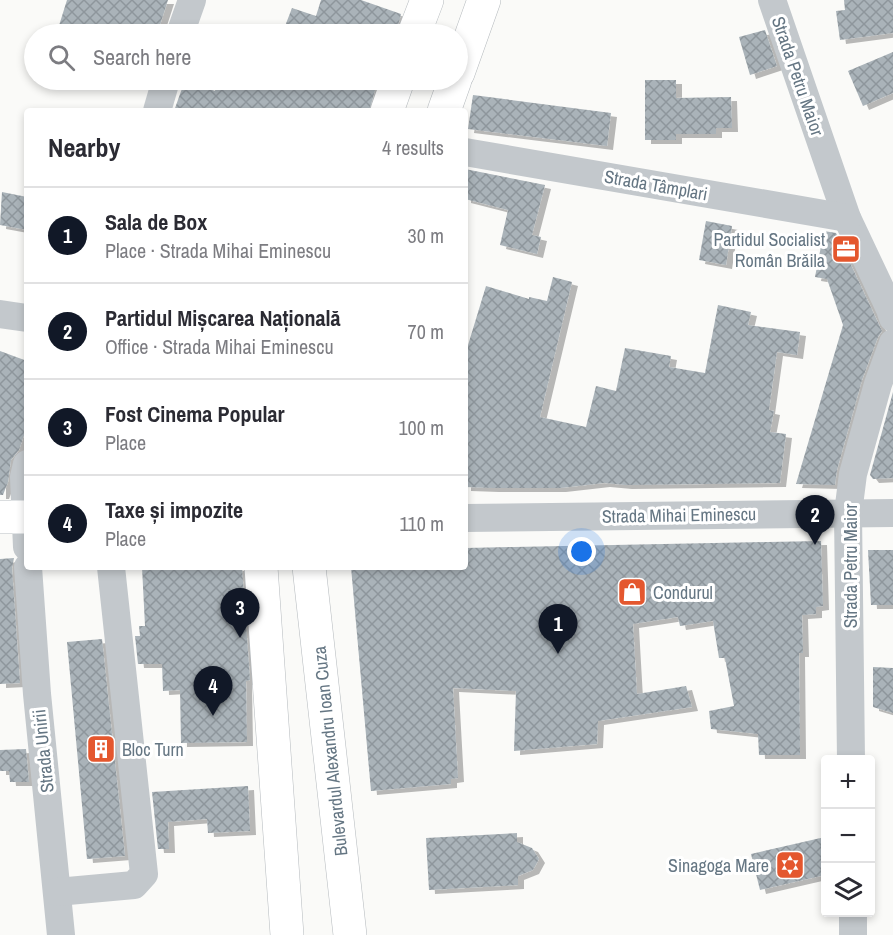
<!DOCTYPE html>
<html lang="en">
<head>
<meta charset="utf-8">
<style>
  :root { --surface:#fff; --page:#f2f2f3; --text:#2b2b33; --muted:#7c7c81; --line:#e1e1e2; --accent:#111827 }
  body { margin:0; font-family:"Archivo Narrow",sans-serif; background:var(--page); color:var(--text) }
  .controls { position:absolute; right:18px; bottom:18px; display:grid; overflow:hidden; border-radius:6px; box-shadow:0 3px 9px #0003 }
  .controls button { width:54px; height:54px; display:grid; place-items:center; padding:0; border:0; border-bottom:2px solid var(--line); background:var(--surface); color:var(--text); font:30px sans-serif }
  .you { position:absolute; left:582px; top:552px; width:21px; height:21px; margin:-15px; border:4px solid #fff; border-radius:50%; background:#1a73e8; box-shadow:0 0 0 9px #1a73e833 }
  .badge { display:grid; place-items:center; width:39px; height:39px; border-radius:50%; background:var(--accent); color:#fff; font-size:20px; font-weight:700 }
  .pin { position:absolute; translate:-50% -50px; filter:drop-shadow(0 2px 3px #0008) }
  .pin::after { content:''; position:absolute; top:32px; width:21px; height:18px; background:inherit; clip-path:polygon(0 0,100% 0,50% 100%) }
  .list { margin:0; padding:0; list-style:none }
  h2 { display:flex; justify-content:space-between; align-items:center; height:78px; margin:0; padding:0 24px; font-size:26px }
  h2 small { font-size:20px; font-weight:400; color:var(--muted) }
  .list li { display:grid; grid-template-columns:39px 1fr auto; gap:18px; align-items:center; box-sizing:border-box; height:96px; padding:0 24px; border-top:2px solid var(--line) }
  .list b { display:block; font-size:22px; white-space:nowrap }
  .list p { margin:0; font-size:20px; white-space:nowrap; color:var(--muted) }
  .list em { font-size:20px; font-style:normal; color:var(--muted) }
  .icon { flex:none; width:33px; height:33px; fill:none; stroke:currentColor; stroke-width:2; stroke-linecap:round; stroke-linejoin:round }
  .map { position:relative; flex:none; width:893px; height:935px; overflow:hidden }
  .search { position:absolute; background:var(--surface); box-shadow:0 3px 9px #0003; left:24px; top:24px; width:444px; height:66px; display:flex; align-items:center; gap:15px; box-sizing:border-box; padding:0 21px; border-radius:33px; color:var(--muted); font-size:22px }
  .panel { position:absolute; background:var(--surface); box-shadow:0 3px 9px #0003; left:24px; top:108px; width:444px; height:462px; border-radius:6px }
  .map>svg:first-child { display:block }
</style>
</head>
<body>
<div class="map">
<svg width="893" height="935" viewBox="0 0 893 935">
  <defs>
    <pattern id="building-cross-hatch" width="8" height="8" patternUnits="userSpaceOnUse" patternTransform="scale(1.5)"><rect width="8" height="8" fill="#aab3b9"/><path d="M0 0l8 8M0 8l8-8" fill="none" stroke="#8e969c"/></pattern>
    <filter id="shadow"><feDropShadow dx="6" dy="4" stdDeviation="0" flood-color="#0004"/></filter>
  </defs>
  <rect width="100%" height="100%" fill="#fafaf8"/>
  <g fill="url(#building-cross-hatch)" filter="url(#shadow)">
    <polygon points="67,0 168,0 157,34 68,34 57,32"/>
    <polygon points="321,0 361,0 401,14 396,34 282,34 292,8 316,16"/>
    <polygon points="844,0 893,0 893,33 840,40 836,11 845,10"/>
    <polygon points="765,30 777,66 750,75 739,37"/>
    <polygon points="893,52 893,93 863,106 848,71"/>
    <polygon points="185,80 215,91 217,80 378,80 369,111 174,111"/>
    <polygon points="645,80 676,80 676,98 731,97 732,128 716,128 716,134 676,134 676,140 645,140"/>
    <polygon points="473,95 611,113 607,146 468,129"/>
    <polygon points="465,169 545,185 532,235 541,237 537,254 500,245 508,210 465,199"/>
    <polygon points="2,192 27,197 27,230 0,225"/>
    <polygon points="706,221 732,226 726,265 699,260"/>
    <polygon points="824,231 836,233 882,331 878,337 862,380 837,470 835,485 796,484 843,325 827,279 815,277"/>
    <polygon points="553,277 572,282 540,417 586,427 596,386 616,391 625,348 671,356 669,367 705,373 718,305 751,312 748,325 800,332 797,355 777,352 769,410 774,411 770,432 786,434 780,483 626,485 604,483 560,488 493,488 465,487 465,355 486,286 529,299 529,297 547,301"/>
    <polygon points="0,351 27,361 27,426 19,450 11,460 8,482 3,495 0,495"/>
    <polygon points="893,392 893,478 873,479 870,475"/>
    <polygon points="821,541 823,606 816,607 816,614 802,615 803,653 799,653 800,755 759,755 758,734 711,729 709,711 734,706 725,658 719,658 713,621 680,626 678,617 633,624 637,694 686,686 692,707 598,721 597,744 514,751 516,691 453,688 458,778 451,779 451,784 371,791 351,567 465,567 465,548"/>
    <polygon points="868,550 893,550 893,605 871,605"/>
    <polygon points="14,558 12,568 20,683 0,684 0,559"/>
    <polygon points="142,567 242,567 250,680 246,681 247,742 181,743 180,690 163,691 162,664 138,664 135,636 140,636 139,626 145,626"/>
    <polygon points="102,639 125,856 87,859 67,642"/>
    <polygon points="873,667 893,668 893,713 873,707"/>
    <polygon points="26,749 29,782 10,782 9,771 0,771 0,750"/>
    <polygon points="248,786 250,831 208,833 207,819 168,822 169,849 158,849 152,792"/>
    <polygon points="517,833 517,842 532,848 539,859 533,870 518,876 518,885 429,890 426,838"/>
    <polygon points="825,837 825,875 760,890 751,854"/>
  </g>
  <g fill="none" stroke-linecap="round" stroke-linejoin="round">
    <g stroke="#b5babe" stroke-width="34">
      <g id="major">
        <polyline points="414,34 427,0"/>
        <polyline points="458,73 484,0"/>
        <polyline points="387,111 398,80"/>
        <polyline points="444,111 455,80"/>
        <polyline points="0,517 27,517"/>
        <polyline points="261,567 287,935"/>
        <polyline points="309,567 350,935"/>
      </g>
    </g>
    <g stroke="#c3c8cc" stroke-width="28">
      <polyline points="772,0 847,218 890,309 893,318"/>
      <polyline points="180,34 192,0"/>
      <polyline points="157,111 166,80"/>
      <polyline points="465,152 847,218"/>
      <polyline points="0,314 27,318"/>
      <polyline points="27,464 24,477 27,547"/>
      <polyline points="465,518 893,513"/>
      <polyline points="28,567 37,694 61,935"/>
      <polyline points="851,760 848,513 853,474 878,384 893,343"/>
      <polyline points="57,892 134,885 144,874 111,567"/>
      <polyline points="853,912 853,935"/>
    </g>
    <use href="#major" stroke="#fff" stroke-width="33"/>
  </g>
  <defs>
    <g id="office-square" transform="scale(1.5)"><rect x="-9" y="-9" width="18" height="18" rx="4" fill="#e4572e" stroke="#fff"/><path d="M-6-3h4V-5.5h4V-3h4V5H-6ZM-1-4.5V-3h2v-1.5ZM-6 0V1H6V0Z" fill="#fff"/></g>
    <g id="shop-square" transform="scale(1.5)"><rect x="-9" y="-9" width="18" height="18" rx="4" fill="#e4572e" stroke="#fff"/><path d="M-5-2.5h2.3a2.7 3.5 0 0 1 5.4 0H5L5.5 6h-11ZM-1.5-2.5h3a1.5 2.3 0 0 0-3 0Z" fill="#fff"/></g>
    <g id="building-square" transform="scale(1.5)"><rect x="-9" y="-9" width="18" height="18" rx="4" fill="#e4572e" stroke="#fff"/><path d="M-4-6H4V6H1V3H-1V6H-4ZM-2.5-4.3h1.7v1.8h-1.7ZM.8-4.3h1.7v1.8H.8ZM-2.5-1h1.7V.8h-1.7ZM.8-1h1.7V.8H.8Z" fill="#fff"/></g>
    <g id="synagogue-square" transform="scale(1.5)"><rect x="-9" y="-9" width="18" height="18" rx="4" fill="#e4572e" stroke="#fff"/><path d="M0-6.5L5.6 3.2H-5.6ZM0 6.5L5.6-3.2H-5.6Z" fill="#fff"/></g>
  </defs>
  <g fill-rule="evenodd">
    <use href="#office-square" x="846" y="249"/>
    <use href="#shop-square" x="632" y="592"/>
    <use href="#building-square" x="101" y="749"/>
    <use href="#synagogue-square" x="790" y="865"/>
  </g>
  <g text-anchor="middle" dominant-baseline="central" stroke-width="6" stroke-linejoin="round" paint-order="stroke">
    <g font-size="18" fill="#657683" stroke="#fff">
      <text transform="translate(798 76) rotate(71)">Strada Petru Maior</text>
      <text transform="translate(656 185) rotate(10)">Strada Tâmplari</text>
      <text transform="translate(679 515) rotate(-1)">Strada Mihai Eminescu</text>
      <text transform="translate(850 566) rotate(-90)">Strada Petru Maior</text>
      <text transform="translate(43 751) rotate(-96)">Strada Unirii</text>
      <text transform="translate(330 751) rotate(-96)">Bulevardul Alexandru Ioan Cuza</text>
    </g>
    <g font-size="18" fill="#657683" stroke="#fff" text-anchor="end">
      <text x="825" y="239">Partidul Socialist<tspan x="825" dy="21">Român Brăila</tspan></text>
      <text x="653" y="592" text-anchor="start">Condurul</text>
      <text x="122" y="749" text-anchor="start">Bloc Turn</text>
      <text x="769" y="865">Sinagoga Mare</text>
    </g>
  </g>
</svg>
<div class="controls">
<button>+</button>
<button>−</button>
<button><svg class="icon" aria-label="layers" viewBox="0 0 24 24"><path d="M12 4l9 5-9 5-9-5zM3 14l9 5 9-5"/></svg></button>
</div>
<div class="you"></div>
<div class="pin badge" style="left:558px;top:654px">1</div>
<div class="pin badge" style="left:815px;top:545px">2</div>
<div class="pin badge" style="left:240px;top:638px">3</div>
<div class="pin badge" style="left:213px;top:716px">4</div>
<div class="search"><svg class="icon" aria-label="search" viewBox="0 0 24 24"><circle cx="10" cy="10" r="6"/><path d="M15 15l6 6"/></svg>Search here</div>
<section class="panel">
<h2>Nearby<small>4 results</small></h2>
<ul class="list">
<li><span class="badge">1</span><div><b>Sala de Box</b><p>Place · Strada Mihai Eminescu</p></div><em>30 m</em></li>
<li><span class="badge">2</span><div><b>Partidul Mișcarea Națională</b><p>Office · Strada Mihai Eminescu</p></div><em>70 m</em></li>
<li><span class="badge">3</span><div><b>Fost Cinema Popular</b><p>Place</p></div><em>100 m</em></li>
<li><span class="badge">4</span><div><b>Taxe și impozite</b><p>Place</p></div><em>110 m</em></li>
</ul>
</section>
</div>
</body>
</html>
